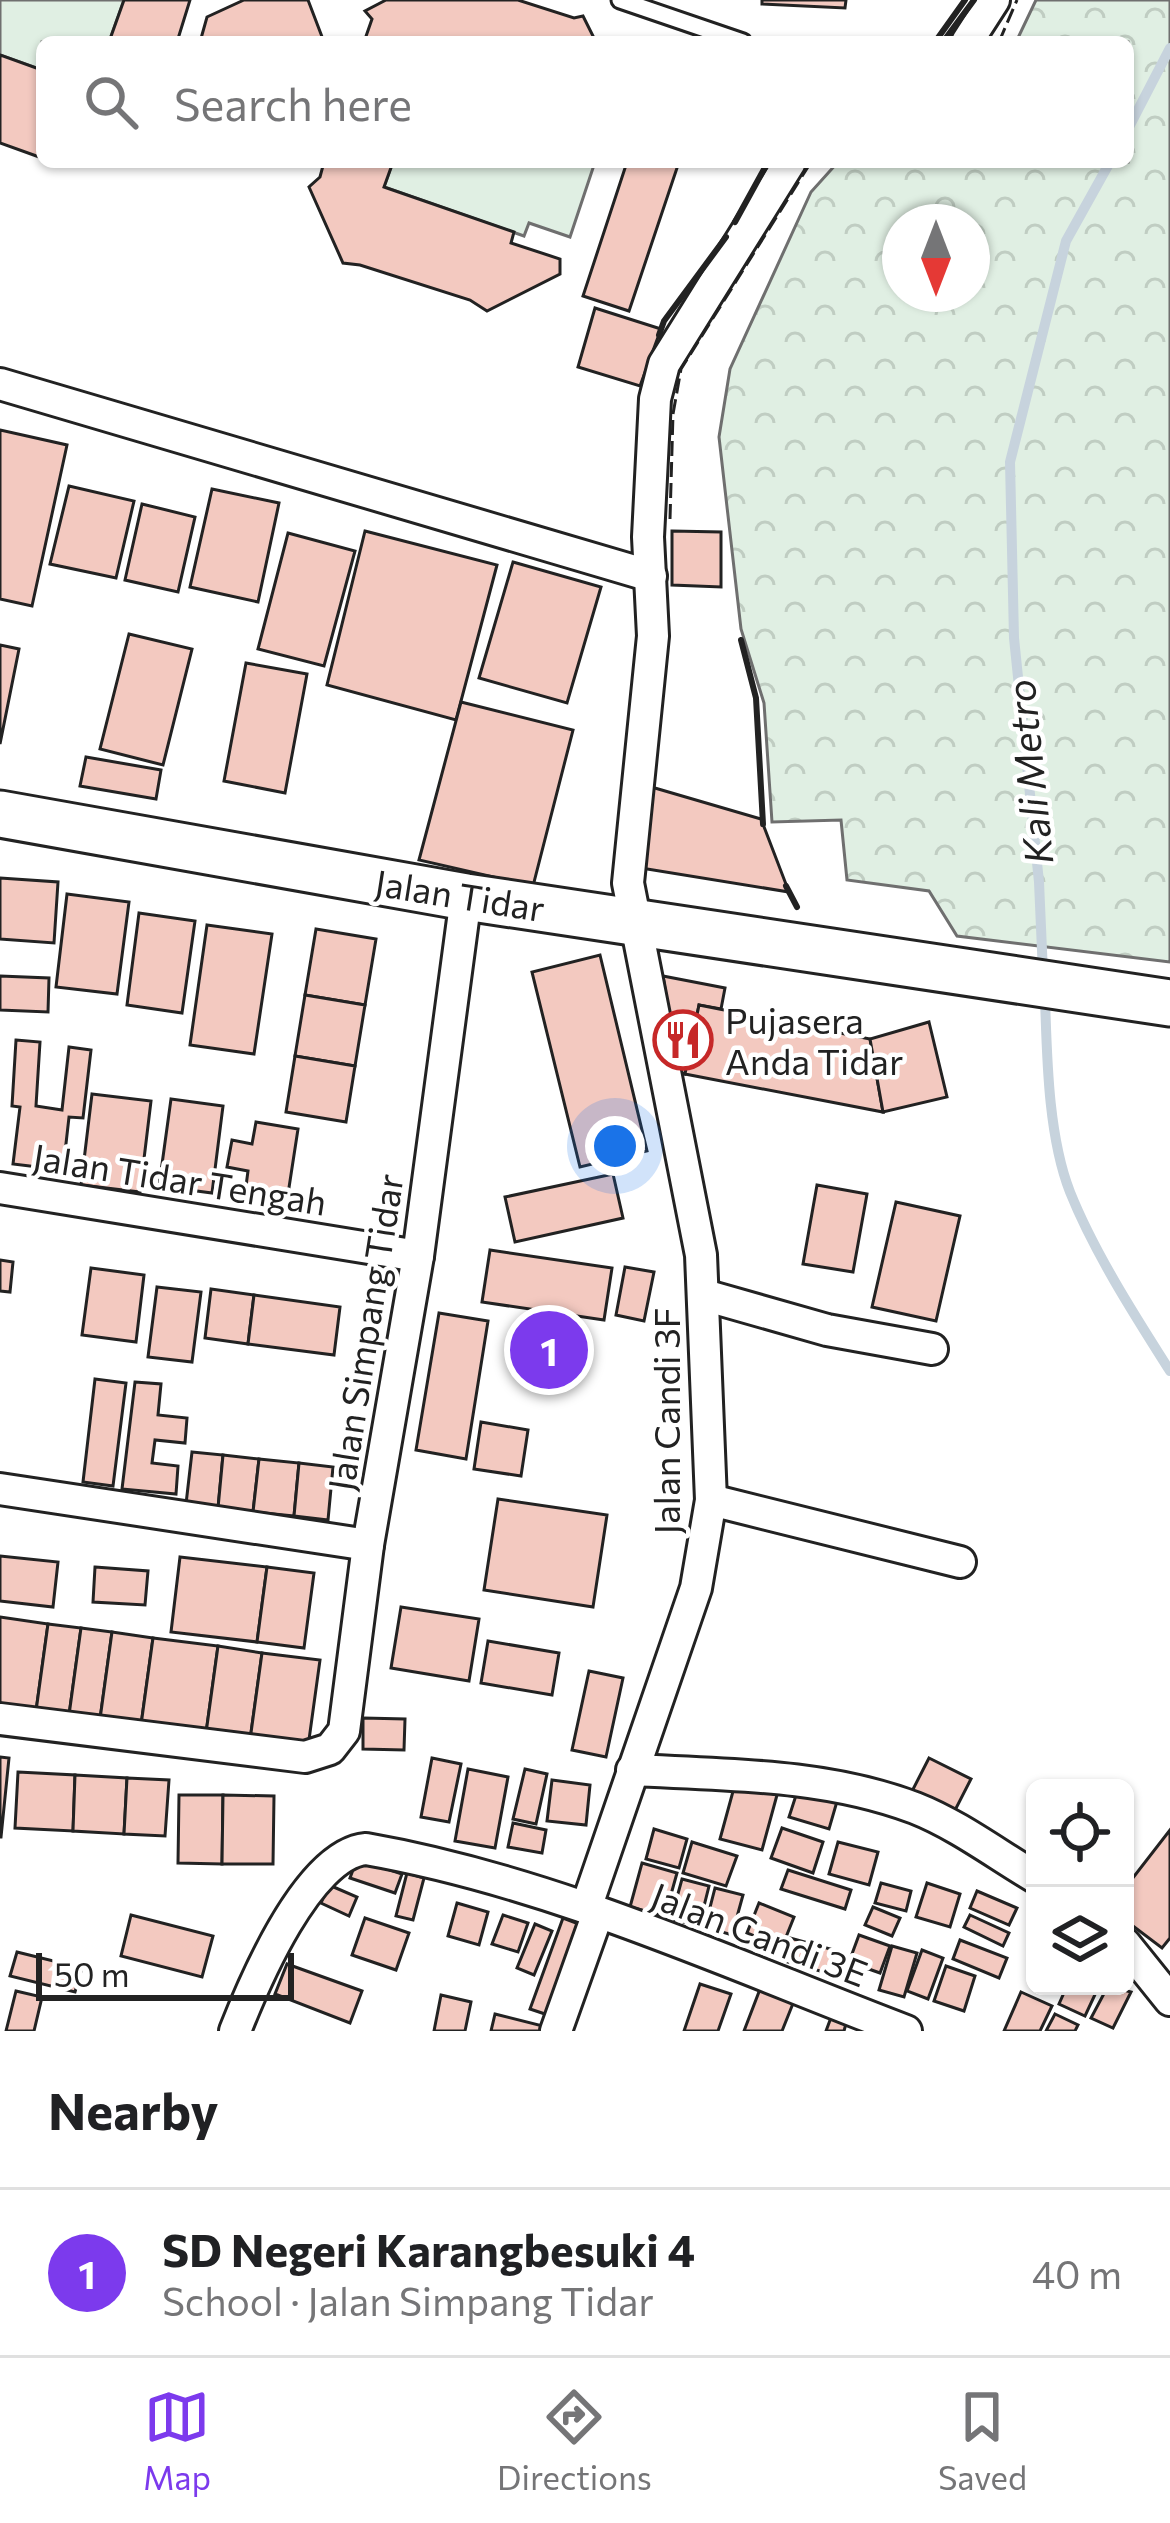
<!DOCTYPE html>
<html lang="en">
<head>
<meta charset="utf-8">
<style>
  :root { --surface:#fff; --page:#f2f2f2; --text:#202124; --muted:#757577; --line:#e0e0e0; --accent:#7c3aed }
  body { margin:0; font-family:Commissioner,sans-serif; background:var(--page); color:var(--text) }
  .controls { position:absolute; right:36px; bottom:36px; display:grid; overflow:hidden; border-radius:18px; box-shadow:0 3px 9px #0004 }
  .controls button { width:108px; height:108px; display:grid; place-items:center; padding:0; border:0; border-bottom:3px solid var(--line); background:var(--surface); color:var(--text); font:60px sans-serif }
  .compass { position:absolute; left:882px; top:204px; width:108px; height:108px; border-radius:50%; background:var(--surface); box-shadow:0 3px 9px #0004; rotate:180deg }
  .scale { position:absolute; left:36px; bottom:30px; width:258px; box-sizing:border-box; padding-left:12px; border:6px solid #222; border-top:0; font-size:33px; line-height:42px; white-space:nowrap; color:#222; -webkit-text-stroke:9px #fff; paint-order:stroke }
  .you { position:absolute; left:615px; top:1146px; width:42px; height:42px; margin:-30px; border:9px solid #fff; border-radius:50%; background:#1a73e8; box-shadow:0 0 0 18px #1a73e833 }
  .badge { display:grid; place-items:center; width:78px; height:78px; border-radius:50%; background:var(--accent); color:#fff; font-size:39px; font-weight:700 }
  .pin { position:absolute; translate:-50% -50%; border:6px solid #fff; box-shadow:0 3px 12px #0006 }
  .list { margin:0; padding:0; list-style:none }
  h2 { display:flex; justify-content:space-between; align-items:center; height:156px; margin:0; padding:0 48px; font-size:51px }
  h2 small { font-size:39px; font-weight:400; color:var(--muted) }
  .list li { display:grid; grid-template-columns:78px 1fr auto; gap:36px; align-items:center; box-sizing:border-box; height:168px; padding:0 48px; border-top:3px solid var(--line) }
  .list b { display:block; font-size:45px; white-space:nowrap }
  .list p { margin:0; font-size:39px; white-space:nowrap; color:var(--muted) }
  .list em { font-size:39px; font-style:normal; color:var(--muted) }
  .icon { flex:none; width:66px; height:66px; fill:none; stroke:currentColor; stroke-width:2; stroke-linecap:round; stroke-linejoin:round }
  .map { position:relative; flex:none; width:1170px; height:2031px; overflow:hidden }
  .search { position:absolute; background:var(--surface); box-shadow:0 3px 9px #0004; left:36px; right:36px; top:36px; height:132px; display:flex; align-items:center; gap:30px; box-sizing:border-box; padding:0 42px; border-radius:18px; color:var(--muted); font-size:45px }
  .sheet { height:324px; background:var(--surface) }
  nav { display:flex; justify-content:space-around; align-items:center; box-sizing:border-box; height:168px; border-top:3px solid var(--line); background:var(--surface); font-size:33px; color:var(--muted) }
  nav a { display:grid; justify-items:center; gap:6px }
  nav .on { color:var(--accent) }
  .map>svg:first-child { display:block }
</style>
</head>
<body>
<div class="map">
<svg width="1170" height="2031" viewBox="0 0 1170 2031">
  <defs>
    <pattern id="forest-crowns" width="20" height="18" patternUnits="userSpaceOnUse" patternTransform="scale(3)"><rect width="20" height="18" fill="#e0efe3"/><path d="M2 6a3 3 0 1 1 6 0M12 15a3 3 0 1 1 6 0" fill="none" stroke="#c0cdc2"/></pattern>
  </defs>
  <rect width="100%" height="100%" fill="#fff"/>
  <g fill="#e0efe3" stroke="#6f6f6f" stroke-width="3">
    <polygon points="0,0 124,0 109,42 42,42 42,70 0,55"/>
    <polygon points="393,162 595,162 570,237 529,223 524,236 384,187"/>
  </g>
  <path fill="url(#forest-crowns)" stroke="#6f6f6f" stroke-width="3" fill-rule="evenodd" d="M1036,0h134v962l-213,-26 -28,-45 -82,-11 -6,-60 -69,2 -8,-119 -23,-74 -22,-192 11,-68 81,-177 27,-30h290v-120h-112zM900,222h72v72h-72z"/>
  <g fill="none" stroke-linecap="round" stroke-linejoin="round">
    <g stroke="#c7d3dd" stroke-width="10">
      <polyline points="1128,129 1170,48"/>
      <polyline points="1043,973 1039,882 1014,638 1010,462 1066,241 1110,162"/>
      <path d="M1045,998c2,59 3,138 25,194 24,60 65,124 100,179"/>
    </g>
  </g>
  <g fill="#f3c9c0" stroke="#222" stroke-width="3">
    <polygon points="124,0 190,0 177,42 109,42"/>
    <polygon points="244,0 308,0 324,42 200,42 207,17"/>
    <polygon points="386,0 518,0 574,18 583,16 596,42 364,42 372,19 365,11"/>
    <polygon points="762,0 846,0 845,8 762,4"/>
    <polygon points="0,55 42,70 42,158 0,143"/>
    <polygon points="324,162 393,162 384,187 514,232 511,243 560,259 560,274 487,311 470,300 360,265 343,263 309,187 320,177"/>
    <polygon points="627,162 679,162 629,311 583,296"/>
    <polygon points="595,308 661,329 640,386 578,367"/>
    <polygon points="0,430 67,445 32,606 0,599"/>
    <polygon points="69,486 134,501 116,578 50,564"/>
    <polygon points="212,489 279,503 258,602 190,587"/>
    <polygon points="142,504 195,517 178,592 125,580"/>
    <polygon points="365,531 497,565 456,720 327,685"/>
    <polygon points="672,531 721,532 721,587 672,585"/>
    <polygon points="288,533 355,551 324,666 258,649"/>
    <polygon points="513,562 601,587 567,703 479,678"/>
    <polygon points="129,634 192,649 163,765 100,749"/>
    <polygon points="0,645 19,649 0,744"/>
    <polygon points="246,663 307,674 285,793 224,781"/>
    <polygon points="461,702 573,730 533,886 419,860"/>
    <polygon points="86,757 161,770 156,799 80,786"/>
    <polygon points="648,786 761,819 789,892 641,868"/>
    <polygon points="0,878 58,882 54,943 0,939"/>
    <polygon points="67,894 129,902 117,994 56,987"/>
    <polygon points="139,913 195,921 182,1013 127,1005"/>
    <polygon points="207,925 272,934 254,1054 190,1045"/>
    <polygon points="316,929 376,939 365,1005 305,995"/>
    <polygon points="600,955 647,1151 580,1167 532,972"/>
    <polygon points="0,976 49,978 48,1012 0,1010"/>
    <polygon points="663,976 725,988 721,1009 699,1005 685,1074 678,1072"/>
    <polygon points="305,995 365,1005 355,1066 295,1056"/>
    <polygon points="699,1005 870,1039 883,1112 685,1074"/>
    <polygon points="929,1022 947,1097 883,1112 870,1039"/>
    <polygon points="16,1040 40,1042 36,1106 62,1110 69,1047 91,1050 83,1118 69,1117 63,1170 13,1164 20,1107 12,1106"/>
    <polygon points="295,1056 355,1066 346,1122 286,1112"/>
    <polygon points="92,1094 151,1101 140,1192 81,1185"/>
    <polygon points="171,1099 223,1106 212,1193 159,1186"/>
    <polygon points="256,1122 298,1129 286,1207 244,1201 248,1171 227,1167 232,1140 252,1144"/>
    <polygon points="613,1174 623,1218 515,1242 505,1197"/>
    <polygon points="817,1185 867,1194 853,1272 803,1264"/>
    <polygon points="896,1202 960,1216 936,1321 872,1307"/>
    <polygon points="490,1250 612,1268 604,1320 482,1302"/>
    <polygon points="0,1260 13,1262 10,1292 0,1291"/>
    <polygon points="625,1267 654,1272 644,1321 616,1315"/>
    <polygon points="91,1268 144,1275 136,1342 82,1335"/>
    <polygon points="157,1287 201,1292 192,1362 148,1357"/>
    <polygon points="211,1289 254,1295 248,1344 205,1338"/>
    <polygon points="254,1295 340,1307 334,1355 248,1344"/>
    <polygon points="439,1313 488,1321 466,1459 416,1450"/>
    <polygon points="95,1379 126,1383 113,1486 83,1482"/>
    <polygon points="135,1382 161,1384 158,1415 187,1418 185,1443 155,1440 152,1463 178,1466 176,1494 122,1489"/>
    <polygon points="481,1422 528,1430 521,1476 474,1469"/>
    <polygon points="192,1452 223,1455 218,1508 186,1504"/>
    <polygon points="223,1455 259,1459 253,1512 218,1508"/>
    <polygon points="259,1459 299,1463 294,1516 253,1512"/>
    <polygon points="299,1463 333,1467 328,1520 294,1516"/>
    <polygon points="498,1499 607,1515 593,1607 484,1590"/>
    <polygon points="0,1556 58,1562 53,1607 0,1601"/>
    <polygon points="180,1557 267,1567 257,1642 171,1632"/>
    <polygon points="95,1567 148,1571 145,1605 93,1602"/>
    <polygon points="267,1567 314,1573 304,1648 257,1642"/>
    <polygon points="401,1607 479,1619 469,1681 391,1668"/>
    <polygon points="0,1617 48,1624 36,1711 0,1706"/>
    <polygon points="48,1624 81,1628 69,1715 36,1711"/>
    <polygon points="81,1628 112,1632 100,1719 69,1715"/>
    <polygon points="112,1632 153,1638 141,1725 100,1719"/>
    <polygon points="153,1638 218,1646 206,1733 141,1725"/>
    <polygon points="488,1641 559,1653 552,1695 481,1683"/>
    <polygon points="218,1646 262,1653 250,1740 206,1733"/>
    <polygon points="262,1653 320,1660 308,1747 250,1740"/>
    <polygon points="589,1671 623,1678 606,1757 572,1750"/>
    <polygon points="363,1718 405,1719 404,1750 363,1749"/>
    <polygon points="0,1757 9,1758 1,1837 0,1837"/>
    <polygon points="432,1758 461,1764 449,1822 421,1817"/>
    <polygon points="929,1758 971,1779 949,1822 907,1801"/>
    <polygon points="468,1769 508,1777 495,1848 455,1841"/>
    <polygon points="525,1769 547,1774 536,1824 513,1819"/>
    <polygon points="18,1772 75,1775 73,1831 15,1828"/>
    <polygon points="75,1775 127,1778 124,1834 73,1831"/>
    <polygon points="127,1778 169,1780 165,1836 124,1834"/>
    <polygon points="552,1780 590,1785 586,1825 547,1821"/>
    <polygon points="735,1784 777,1795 762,1850 720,1839"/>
    <polygon points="799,1786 838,1798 829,1829 789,1817"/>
    <polygon points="179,1795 223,1795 222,1864 178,1863"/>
    <polygon points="223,1795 274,1796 273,1864 222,1864"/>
    <polygon points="513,1823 546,1830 542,1853 508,1847"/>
    <polygon points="782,1828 823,1842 813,1873 771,1858"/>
    <polygon points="654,1829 687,1839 679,1868 646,1859"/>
    <polygon points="1170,1830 1170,1938 1162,1948 1125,1920 1125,1888"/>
    <polygon points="692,1842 737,1856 726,1886 683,1873"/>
    <polygon points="838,1842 878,1852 869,1885 829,1874"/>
    <polygon points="357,1859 402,1874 395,1893 350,1878"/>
    <polygon points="642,1863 677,1873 665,1916 630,1907"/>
    <polygon points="788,1870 851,1890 845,1909 781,1889"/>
    <polygon points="407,1873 424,1878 413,1920 396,1916"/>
    <polygon points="682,1879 709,1886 699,1926 671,1919"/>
    <polygon points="881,1883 911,1891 906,1911 875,1903"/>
    <polygon points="927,1883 960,1894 950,1927 916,1917"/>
    <polygon points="329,1885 357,1897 349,1916 321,1903"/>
    <polygon points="715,1888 743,1895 732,1935 705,1927"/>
    <polygon points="977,1891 1017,1908 1009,1925 970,1908"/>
    <polygon points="457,1903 488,1912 479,1945 448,1936"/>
    <polygon points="759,1903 794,1917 782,1947 747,1933"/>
    <polygon points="873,1907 900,1918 892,1936 865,1925"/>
    <polygon points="131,1915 213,1936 202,1977 121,1956"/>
    <polygon points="503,1915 528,1923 518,1952 492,1944"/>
    <polygon points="970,1915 1009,1933 1003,1946 964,1927"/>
    <polygon points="365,1918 409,1933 396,1970 352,1955"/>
    <polygon points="563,1918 584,1926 551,2016 530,2009"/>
    <polygon points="535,1924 552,1931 534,1975 517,1968"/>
    <polygon points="859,1935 890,1946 880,1973 849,1962"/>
    <polygon points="790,1938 834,1950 827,1973 784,1961"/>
    <polygon points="960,1940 1007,1958 999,1978 953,1959"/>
    <polygon points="892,1946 917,1953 904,1997 879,1990"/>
    <polygon points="922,1950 943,1958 928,1999 907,1991"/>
    <polygon points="17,1952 82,1968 75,1992 10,1976"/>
    <polygon points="287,1964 362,1991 350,2023 275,1994"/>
    <polygon points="946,1966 975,1976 964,2011 934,2001"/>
    <polygon points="700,1984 731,1994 718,2031 684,2031"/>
    <polygon points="762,1984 796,1996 782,2031 744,2031"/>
    <polygon points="1067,1986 1099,1986 1085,2016 1059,2004"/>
    <polygon points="1108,1986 1131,1992 1113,2028 1091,2018"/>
    <polygon points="16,1991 42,1997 34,2031 6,2031"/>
    <polygon points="1021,1992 1052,2006 1040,2031 1004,2031"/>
    <polygon points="441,1995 471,2002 465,2031 434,2031"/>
    <polygon points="495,2014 543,2026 542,2031 491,2031"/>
    <polygon points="1055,2014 1078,2025 1075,2031 1046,2031"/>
    <polygon points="832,2015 847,2020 844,2031 826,2031"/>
  </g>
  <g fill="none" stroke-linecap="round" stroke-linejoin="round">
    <g stroke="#222" stroke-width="21">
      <polyline id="service" points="620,0 743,42"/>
    </g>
    <g stroke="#222" stroke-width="36">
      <g id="minor">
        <polyline points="967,42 994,0"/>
        <polyline points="0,384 651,576"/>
        <polyline points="0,1188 418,1256"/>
        <polyline points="704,1295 827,1330 932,1349"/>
        <polyline points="0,1489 368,1545"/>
        <polyline points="711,1500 960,1562"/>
        <polyline points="0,1719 305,1757 330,1749 344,1731 368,1545 418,1256 466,897"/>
        <path d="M632,1770c96,5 193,4 283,38 43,17 81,46 120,69"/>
        <polyline points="586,1908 696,1588 711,1500 701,1255 628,883 653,636 648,537 655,399 664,364 790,162"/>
        <polyline points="1125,1944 1170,2000"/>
        <path d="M235,2031c19,-48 73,-177 131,-182 188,33 364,115 540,182"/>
        <polyline points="556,2031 598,1913"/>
      </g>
    </g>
    <g stroke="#222" stroke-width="51">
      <polyline id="secondary" points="0,814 466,897 1170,1003"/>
    </g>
    <use href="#service" stroke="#fff" stroke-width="15"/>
    <use href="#minor" stroke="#fff" stroke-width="30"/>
    <use href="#secondary" stroke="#fff" stroke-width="45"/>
    <g stroke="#222" stroke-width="3" stroke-dasharray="15 6" stroke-linecap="butt">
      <polyline points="999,42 1017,0"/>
      <polyline points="670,519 673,414 681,369 811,162"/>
    </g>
    <g stroke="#222" stroke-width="6">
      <polyline points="935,42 965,0"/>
      <polyline points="943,42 974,0"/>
      <polyline points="735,222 768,162"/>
      <polyline points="659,335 664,321 726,237"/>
      <polyline points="741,640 756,698 763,824"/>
      <polyline points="786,886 797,907"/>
    </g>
  </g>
  <defs>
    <g id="restaurant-ring" transform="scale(3)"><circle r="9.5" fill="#fff" stroke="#c62828" stroke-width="1.5"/><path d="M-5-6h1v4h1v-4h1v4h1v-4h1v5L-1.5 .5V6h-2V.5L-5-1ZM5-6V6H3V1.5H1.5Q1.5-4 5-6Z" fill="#c62828"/></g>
  </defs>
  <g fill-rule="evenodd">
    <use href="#restaurant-ring" x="683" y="1040"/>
  </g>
  <g text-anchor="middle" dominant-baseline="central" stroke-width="9" stroke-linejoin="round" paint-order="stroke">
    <g font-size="36" fill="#222" stroke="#fff">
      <text transform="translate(460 894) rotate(9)">Jalan Tidar</text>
      <text transform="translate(180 1178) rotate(9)">Jalan Tidar Tengah</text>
      <text transform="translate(364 1332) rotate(-81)">Jalan Simpang Tidar</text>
      <text transform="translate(665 1421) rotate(-90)">Jalan Candi 3F</text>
      <text transform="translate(760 1933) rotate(21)">Jalan Candi 3E</text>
    </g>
    <g font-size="36" fill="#222" stroke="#fff" text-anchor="start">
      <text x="725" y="1019">Pujasera<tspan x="725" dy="41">Anda Tidar</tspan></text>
    </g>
    <g font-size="39" font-style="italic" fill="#222" stroke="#fff">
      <text transform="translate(1028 772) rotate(-96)">Kali Metro</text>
    </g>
  </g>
</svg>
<div class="controls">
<button><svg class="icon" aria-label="locate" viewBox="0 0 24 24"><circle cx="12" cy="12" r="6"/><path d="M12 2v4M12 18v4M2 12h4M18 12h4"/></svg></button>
<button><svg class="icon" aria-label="layers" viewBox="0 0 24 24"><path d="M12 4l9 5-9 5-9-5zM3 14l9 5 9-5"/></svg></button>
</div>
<svg class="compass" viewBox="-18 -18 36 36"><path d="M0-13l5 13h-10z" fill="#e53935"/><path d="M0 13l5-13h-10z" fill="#757577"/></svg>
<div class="scale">50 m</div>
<div class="you"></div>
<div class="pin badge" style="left:549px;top:1350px">1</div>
<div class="search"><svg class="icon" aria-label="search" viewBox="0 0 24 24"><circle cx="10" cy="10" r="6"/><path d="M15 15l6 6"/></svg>Search here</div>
</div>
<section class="sheet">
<h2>Nearby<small></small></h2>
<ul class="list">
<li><span class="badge">1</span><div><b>SD Negeri Karangbesuki 4</b><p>School · Jalan Simpang Tidar</p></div><em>40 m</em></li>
</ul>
</section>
<nav>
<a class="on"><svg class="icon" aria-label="map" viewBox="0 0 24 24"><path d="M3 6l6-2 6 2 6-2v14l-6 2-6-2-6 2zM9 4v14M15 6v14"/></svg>Map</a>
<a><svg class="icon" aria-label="directions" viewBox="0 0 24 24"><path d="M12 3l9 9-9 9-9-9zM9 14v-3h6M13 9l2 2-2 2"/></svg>Directions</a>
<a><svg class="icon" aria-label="saved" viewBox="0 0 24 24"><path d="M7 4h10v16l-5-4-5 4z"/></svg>Saved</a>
</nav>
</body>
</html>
